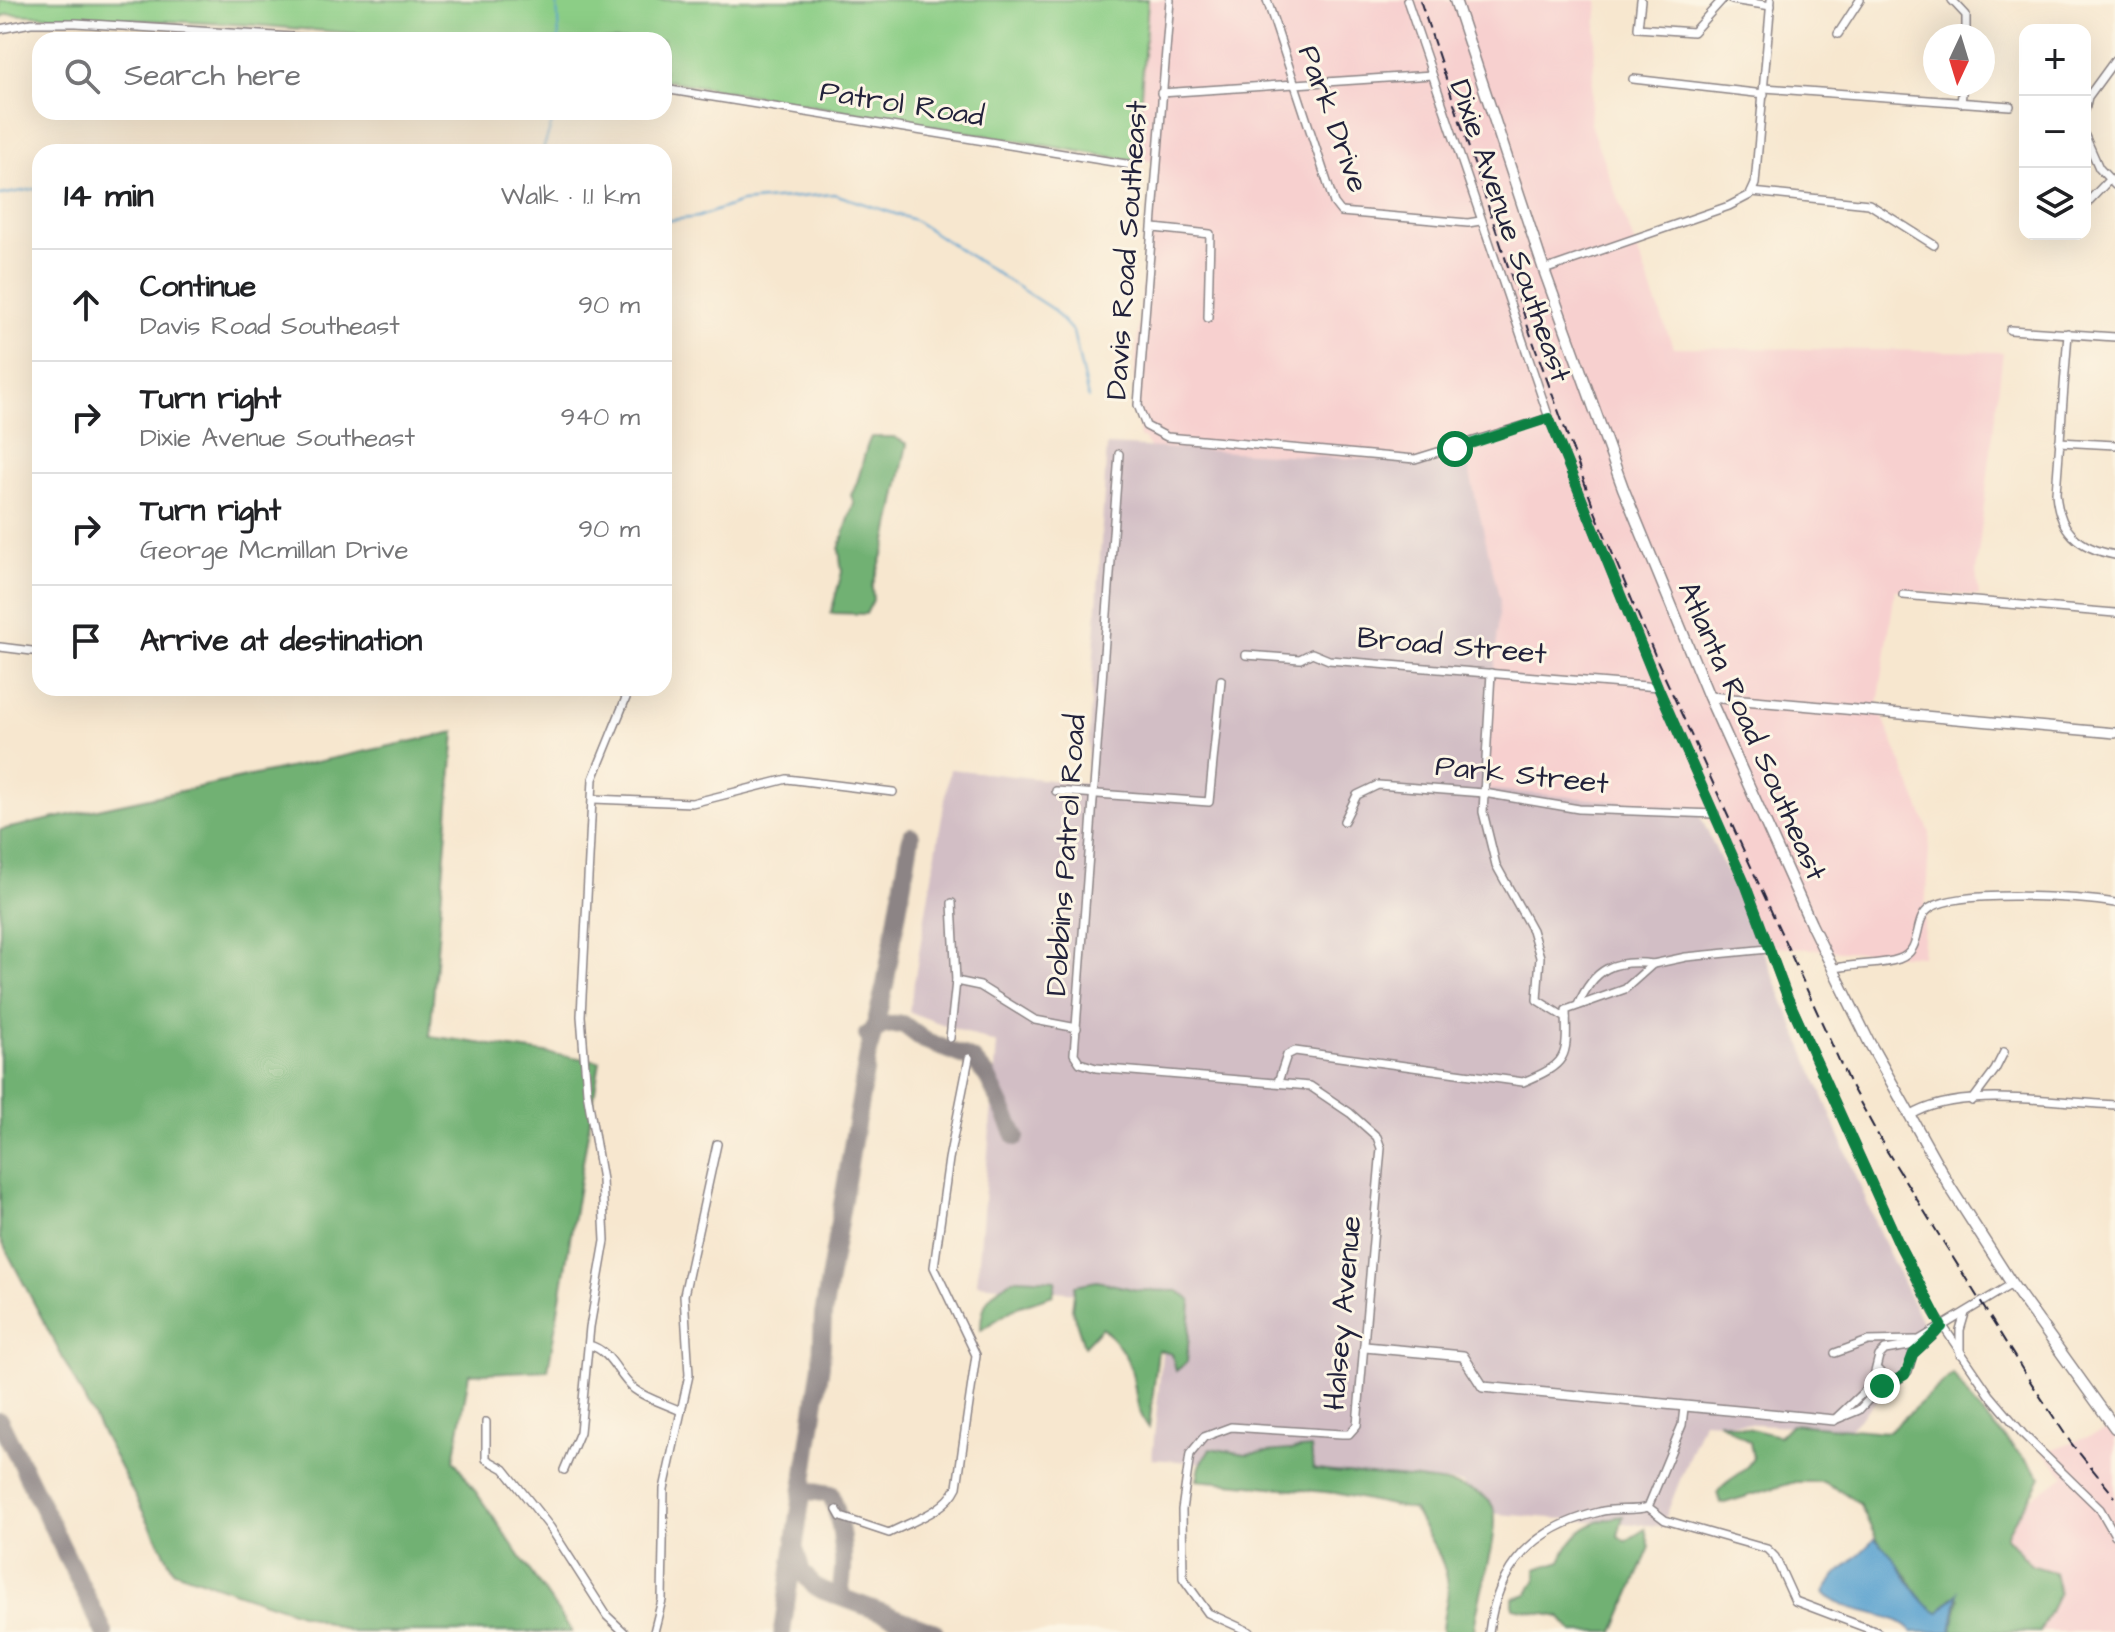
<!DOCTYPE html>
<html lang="en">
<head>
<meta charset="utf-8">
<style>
  :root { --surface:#fff; --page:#f2f2f2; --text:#202124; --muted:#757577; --line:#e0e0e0 }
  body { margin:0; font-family:"Architects Daughter",sans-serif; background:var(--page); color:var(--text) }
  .controls { position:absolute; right:24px; top:24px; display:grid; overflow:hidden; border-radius:16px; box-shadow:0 8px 32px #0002 }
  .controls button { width:72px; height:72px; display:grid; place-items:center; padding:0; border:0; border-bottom:2px solid var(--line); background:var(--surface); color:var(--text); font:40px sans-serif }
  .compass { position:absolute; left:1923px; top:24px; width:72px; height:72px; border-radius:50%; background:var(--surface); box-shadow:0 8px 32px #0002; rotate:184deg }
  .stop { position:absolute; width:24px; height:24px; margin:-18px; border:6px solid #0b8043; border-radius:50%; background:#fff }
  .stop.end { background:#0b8043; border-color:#fff; box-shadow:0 2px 8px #0008 }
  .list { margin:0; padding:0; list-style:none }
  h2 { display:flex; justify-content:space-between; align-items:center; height:104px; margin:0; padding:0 32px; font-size:34px }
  h2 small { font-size:26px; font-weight:400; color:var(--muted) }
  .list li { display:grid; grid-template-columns:52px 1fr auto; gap:24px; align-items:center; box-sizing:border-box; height:112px; padding:0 32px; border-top:2px solid var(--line) }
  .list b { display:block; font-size:30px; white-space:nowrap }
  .list p { margin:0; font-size:26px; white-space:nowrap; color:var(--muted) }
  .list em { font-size:26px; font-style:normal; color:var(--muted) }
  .icon { flex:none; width:44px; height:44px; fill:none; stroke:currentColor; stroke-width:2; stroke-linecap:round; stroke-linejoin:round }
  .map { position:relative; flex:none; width:2115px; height:1632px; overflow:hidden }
  .search { position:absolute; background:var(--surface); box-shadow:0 8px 32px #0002; left:32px; top:32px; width:640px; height:88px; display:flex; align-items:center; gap:20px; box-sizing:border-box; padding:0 28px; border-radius:24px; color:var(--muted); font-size:30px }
  .panel { position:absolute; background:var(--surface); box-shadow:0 8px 32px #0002; left:32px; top:144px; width:640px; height:552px; border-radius:24px }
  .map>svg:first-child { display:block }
</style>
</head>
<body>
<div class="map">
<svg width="2115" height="1632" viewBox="0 0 2115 1632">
  <rect width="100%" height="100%" fill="#fcf5e5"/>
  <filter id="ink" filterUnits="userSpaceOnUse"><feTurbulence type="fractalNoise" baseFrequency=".0125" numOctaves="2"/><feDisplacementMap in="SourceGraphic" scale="16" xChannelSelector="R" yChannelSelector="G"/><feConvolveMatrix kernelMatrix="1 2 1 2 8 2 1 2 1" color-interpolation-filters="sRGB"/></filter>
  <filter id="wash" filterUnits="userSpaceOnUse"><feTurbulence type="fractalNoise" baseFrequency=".006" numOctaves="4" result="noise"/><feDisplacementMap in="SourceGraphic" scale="32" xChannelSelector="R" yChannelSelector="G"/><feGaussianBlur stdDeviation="1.8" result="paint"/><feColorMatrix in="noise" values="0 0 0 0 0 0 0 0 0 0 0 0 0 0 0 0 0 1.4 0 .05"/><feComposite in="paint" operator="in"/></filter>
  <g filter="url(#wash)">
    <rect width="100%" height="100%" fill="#f7e7cf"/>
    <g fill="#f7d0cf">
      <polygon points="1149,0 1598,0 1590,124 1673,347 2003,352 1976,571 1979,596 1895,590 1878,705 1930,833 1922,956 1761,946 1705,813 1475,797 1311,649 1143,438 1140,438 1134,378 1154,162 1137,158"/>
      <polygon points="2115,1428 2115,1632 2040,1632 2031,1565 2006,1537 2014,1516 2032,1497 2065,1476 2043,1452"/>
    </g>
    <polygon fill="#d2bec5" points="1107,445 1468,465 1500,601 1485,789 1697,809 1761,946 1883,1241 1924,1326 1889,1388 1849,1429 1703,1421 1662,1526 1483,1513 1462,1483 1152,1459 1167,1301 977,1284 997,1044 909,1012 950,769 1086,784"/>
    <polygon fill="#8cce86" stroke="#577860" stroke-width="2" points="0,0 1148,0 1136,161 664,80 664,40 433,40 255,25 8,14 0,18"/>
    <g fill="#71b173" stroke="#4a6a57" stroke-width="2">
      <path d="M871,437h23l13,7 -21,102 -14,41 1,13 -7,14 -35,-1 11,-41 -3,-23 15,-46 -3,-8c12,-19 10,-39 20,-58z"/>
      <polygon points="455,732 430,1036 600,1061 548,1370 469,1374 454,1460 572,1632 353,1632 174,1571 0,1238 0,830"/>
      <path d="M1017,1278l39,2 -3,15 -36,12 -36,23c-1,-28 12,-42 36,-52z"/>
      <path d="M1097,1281l40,9 41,1 13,9 -4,62 -11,9 -4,-17 -14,-4 -9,78c-15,-20 -12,-37 -18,-59 -5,-16 -18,-31 -29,-42l-18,19 -12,-37 3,-24z"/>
      <path d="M1953,1374l22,32 66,71c-10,23 -26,37 -35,60l25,28 23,7 5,21 -19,39h-89l8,-34 -6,-2 -15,18 -15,-9 -15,-28 -31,-37 -18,-37 -19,-13 -17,-8h-28l-74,22 -4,-11c11,-17 24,-14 36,-35l-3,-16 -32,-21 61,15 12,-12 97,8z"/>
      <path d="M1210,1448l36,6 65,-6 2,21c32,9 173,2 181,41 6,29 -18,89 -20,122h-32c0,-15 6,-31 6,-45 -2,-30 -22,-51 -34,-77l-79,-17 -138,-13 3,-14z"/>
      <path d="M1623,1516l-5,20 8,5 19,-12 5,18 -36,85h-41l-13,-15 -47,-9v-10l15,-4 8,-15v-10l25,-8c12,-30 30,-41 62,-45z"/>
    </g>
    <path fill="#59a1cf" stroke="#3e6285" stroke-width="2" d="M1874,1539c28,19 36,58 64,74l20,-21 -7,40h-39c-18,-23 -64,-15 -88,-39 4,-14 38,-39 50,-54z"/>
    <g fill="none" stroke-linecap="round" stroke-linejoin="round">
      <g stroke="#59a1cf" stroke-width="2">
        <polyline points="557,0 559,40"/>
        <polyline points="542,152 556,112"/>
        <polyline points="0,195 40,188"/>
        <polyline points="664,221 698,217 741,202 834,194 914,220 1052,309 1073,332 1088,398"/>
      </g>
      <g stroke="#8c8485" stroke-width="18">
        <polyline points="867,1035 884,1025 903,1024 924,1040 973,1060 987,1076 1016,1137"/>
        <polyline points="0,1421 104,1632"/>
        <path d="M803,1490l28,4c12,32 16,70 8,103"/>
        <polyline points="796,1552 802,1572 816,1588 935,1632"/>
        <polyline points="782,1632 821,1364 823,1315 868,1054 885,985 911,836"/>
      </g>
    </g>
  </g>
  <g filter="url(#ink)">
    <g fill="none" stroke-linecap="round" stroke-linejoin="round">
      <g stroke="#8c8485" stroke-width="10">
        <g id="minor">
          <polyline points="1170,0 1138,405 1146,426 1167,437 1415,459 1549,418"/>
          <polyline points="1267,0 1334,203 1341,212 1468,223 1480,221"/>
          <polyline points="1407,0 1549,418 1658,687 1746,886 1787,996 1900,1246 1934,1313 1990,1395 2023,1434 2100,1509 2115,1535"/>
          <polyline points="1641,0 1638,28 1693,32 1722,0"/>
          <polyline points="1732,0 1771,6"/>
          <polyline points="1952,0 1966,15 1966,36"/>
          <polyline points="0,29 31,23 76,23 338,40"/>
          <polyline points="1838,34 1860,0"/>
          <polyline points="1633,79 1764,94"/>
          <polyline points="1764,88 2010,106"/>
          <polyline points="664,89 1132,165"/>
          <polyline points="1161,93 1432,75"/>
          <polyline points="1961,103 1963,84"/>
          <polyline points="2085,110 2088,97 2115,60"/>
          <polyline points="2085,136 2099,168 2115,185"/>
          <polyline points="1752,192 1869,204 1934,245"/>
          <polyline points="2085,205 2109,180"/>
          <polyline points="1154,228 1210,234 1208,318"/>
          <polyline points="1544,270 1729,206 1750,195 1755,184 1771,0"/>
          <polyline points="2010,330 2115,337"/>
          <path d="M2068,333l-12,160c3,38 22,55 59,62"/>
          <polyline points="2059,442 2115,445"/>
          <polyline points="1119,454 1074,1054 1080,1063 1096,1068 1310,1086 1350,1113 1377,1137 1381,1148 1357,1425 1349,1434 1342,1434 1231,1427 1204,1437 1190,1454 1182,1510 1183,1578 1208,1613 1250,1632"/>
          <polyline points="1903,595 2115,613"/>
          <polyline points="0,647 40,652"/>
          <polyline points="1246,655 1300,659 1312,653 1329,660 1658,687"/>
          <polyline points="1491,673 1483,812 1496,865 1532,930 1540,957 1537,1000 1566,1018"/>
          <polyline points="1056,791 1209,802 1221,680"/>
          <polyline points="593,799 692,803 787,779 893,792"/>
          <polyline points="1344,821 1357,795 1378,785 1484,793 1579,809 1715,814"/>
          <path d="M1832,969c21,-6 47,-3 67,-10 25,-9 13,-39 31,-51 31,-19 149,-11 185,-5"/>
          <polyline points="956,981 980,986 1035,1020 1077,1028"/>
          <path d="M1578,1005c16,-37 36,-46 75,-41"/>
          <polyline points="950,1038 956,981 952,903"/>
          <path d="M1278,1082l9,-27 8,-4 228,31c47,-19 44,-26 43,-72l59,-21 28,-25 33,-7 82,-8"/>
          <polyline points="1972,1101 1995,1070 2004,1052"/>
          <path d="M1910,1116c48,-31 148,-13 205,-11"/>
          <path d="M589,1345c23,6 28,30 45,44 13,10 32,15 47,22"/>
          <polyline points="1835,1353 1868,1341 1916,1340"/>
          <polyline points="1960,1354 1960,1330 1965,1313"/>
          <polyline points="1878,1370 1887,1379 1899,1379 1908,1371 1913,1354 1935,1334"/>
          <polyline points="1837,1419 1859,1410 1887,1379"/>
          <polyline points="1834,1420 1872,1384 1879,1356 1885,1350 1909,1346 2012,1284"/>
          <polyline points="486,1422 486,1459 504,1469 550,1527 607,1616 624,1632"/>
          <polyline points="564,1470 580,1432 590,1327 605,1241 602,1180 587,1092 581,1016 593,779 630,688"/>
          <polyline points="1648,1507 1682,1425 1684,1408"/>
          <path d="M837,1510l4,7 48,16c23,-12 57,-22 68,-46l19,-132 -42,-88 15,-108 20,-101"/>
          <polyline points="654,1632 662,1600 664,1489 689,1375 684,1295 717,1144"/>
          <path d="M1489,1632c8,-66 45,-104 110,-120 16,-5 34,0 49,-5l17,13 102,29 8,8 20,44 82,31"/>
        </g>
      </g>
      <g stroke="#8c8485" stroke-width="12">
        <g id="tertiary">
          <polyline points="1709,697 2115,733"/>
          <polyline points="1365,1347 1463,1356 1483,1387 1834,1420"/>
        </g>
      </g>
      <g stroke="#8c8485" stroke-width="13">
        <polyline id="secondary" points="1455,0 1544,270 1623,488 1709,697 1811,924 1869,1042 1950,1187 2012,1284 2115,1428"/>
      </g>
      <use href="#minor" stroke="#fff" stroke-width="7"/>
      <use href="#tertiary" stroke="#fff" stroke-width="9"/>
      <use href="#secondary" stroke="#fff" stroke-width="10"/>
      <polyline stroke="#22223b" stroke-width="2" stroke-dasharray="12 6" stroke-linecap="butt" points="1420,0 1530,333 1596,514 1657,660 1848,1080 1885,1148 2024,1372 2071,1443 2115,1497"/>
    </g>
  </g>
  <g fill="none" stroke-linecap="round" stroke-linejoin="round" filter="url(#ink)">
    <polyline stroke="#0b8043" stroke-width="10" points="1455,449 1549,418 1658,687 1746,886 1787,996 1900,1246 1942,1327 1913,1354 1905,1375 1893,1381 1887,1379 1882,1386"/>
  </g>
  <g text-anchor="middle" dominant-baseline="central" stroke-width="6" stroke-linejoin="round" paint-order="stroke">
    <g font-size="30" fill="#22223b" stroke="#fcf5e5">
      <text transform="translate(902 104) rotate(9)">Patrol Road</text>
      <text transform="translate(1333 119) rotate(70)">Park Drive</text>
      <text transform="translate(1510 231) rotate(71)">Dixie Avenue Southeast</text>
      <text transform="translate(1127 250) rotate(-86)">Davis Road Southeast</text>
      <text transform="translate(1452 646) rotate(5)">Broad Street</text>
      <text transform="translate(1752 731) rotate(66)">Atlanta Road Southeast</text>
      <text transform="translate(1522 775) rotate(6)">Park Street</text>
      <text transform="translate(1066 855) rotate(-86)">Dobbins Patrol Road</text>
      <text transform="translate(1343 1313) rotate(-85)">Halsey Avenue</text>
    </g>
  </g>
</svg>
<div class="controls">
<button>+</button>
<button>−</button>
<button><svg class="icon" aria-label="layers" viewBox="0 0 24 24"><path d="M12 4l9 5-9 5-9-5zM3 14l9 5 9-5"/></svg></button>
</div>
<svg class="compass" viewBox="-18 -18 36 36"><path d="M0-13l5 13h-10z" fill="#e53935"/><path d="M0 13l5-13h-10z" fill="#757577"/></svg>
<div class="stop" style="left:1455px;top:449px"></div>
<div class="stop end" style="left:1882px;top:1386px"></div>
<div class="search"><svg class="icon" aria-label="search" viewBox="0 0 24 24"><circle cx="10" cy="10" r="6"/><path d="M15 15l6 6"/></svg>Search here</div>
<section class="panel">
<h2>14 min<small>Walk · 1.1 km</small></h2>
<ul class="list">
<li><svg class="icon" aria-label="ahead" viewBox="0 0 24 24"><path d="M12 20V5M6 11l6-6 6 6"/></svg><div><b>Continue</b><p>Davis Road Southeast</p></div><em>90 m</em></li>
<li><svg class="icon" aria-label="right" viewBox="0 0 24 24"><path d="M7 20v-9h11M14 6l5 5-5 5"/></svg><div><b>Turn right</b><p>Dixie Avenue Southeast</p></div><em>940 m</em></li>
<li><svg class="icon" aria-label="right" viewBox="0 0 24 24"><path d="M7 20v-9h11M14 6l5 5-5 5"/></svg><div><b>Turn right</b><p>George Mcmillan Drive</p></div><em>90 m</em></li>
<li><svg class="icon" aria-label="arrive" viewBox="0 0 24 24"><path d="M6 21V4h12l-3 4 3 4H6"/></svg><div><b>Arrive at destination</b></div></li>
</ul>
</section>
</div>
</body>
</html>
